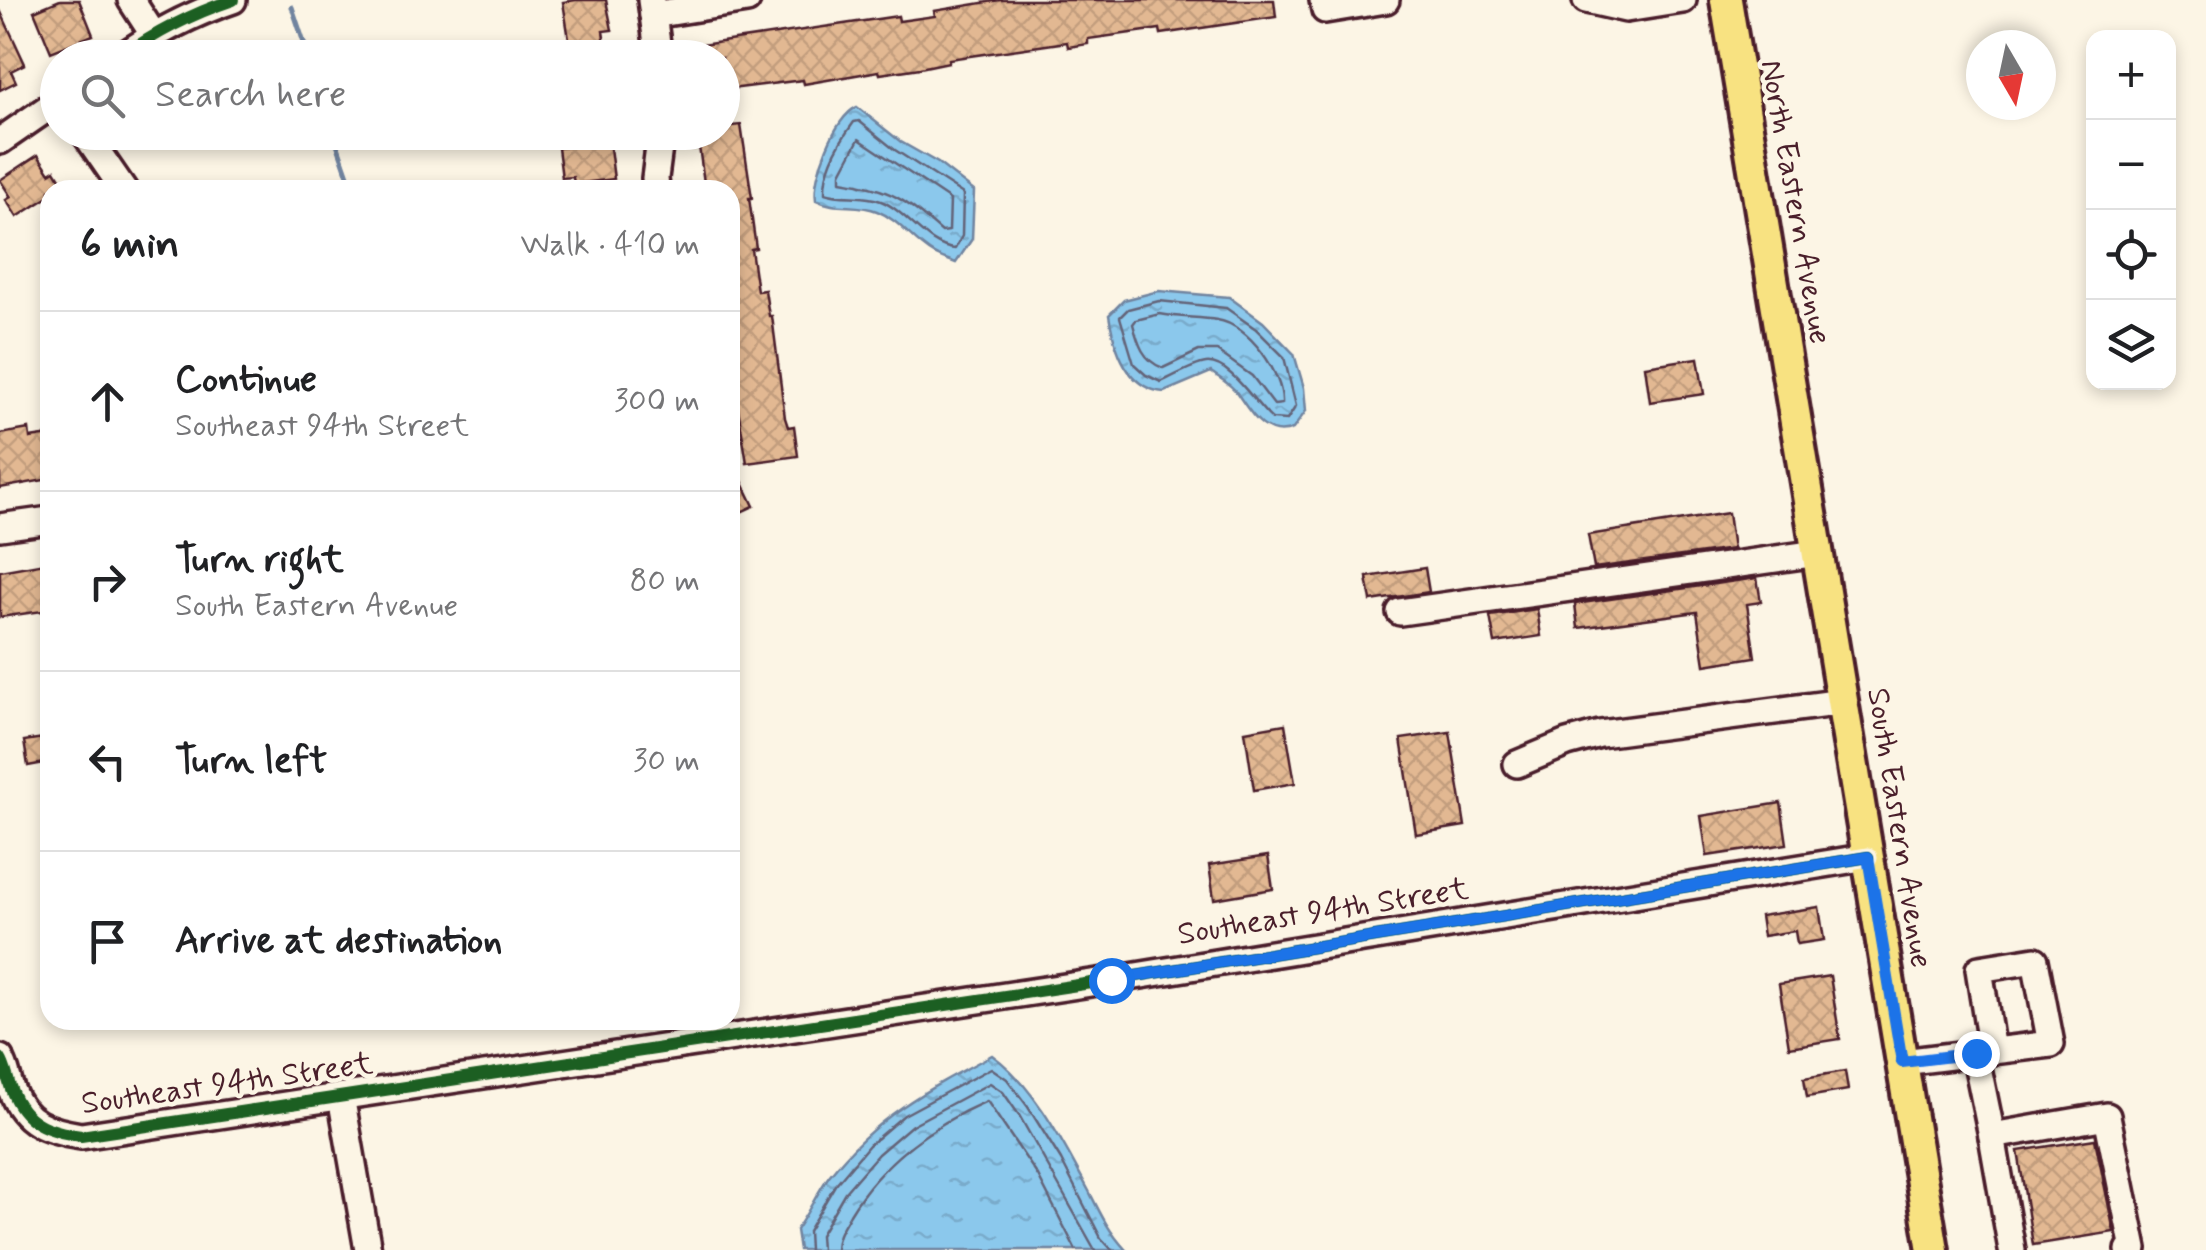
<!DOCTYPE html>
<html lang="en">
<head>
<meta charset="utf-8">
<style>
  :root { --surface:#fff; --page:#f2f2f2; --text:#202124; --muted:#757577; --line:#e0e0e0 }
  body { margin:0; font-family:Mynerve,sans-serif; background:var(--page); color:var(--text) }
  .controls { position:absolute; right:30px; top:30px; display:grid; overflow:hidden; border-radius:20px; box-shadow:0 5px 15px #0003 }
  .controls button { width:90px; height:90px; display:grid; place-items:center; padding:0; border:0; border-bottom:2px solid var(--line); background:var(--surface); color:var(--text); font:50px sans-serif }
  .compass { position:absolute; left:1966px; top:30px; width:90px; height:90px; border-radius:50%; background:var(--surface); box-shadow:0 5px 15px #0003; rotate:171deg }
  .stop { position:absolute; width:30px; height:30px; margin:-22px; border:8px solid #1a73e8; border-radius:50%; background:#fff }
  .stop.end { background:#1a73e8; border-color:#fff; box-shadow:0 2px 10px #0008 }
  .list { margin:0; padding:0; list-style:none }
  h2 { display:flex; justify-content:space-between; align-items:center; height:130px; margin:0; padding:0 40px; font-size:42px }
  h2 small { font-size:32px; font-weight:400; color:var(--muted) }
  .list li { display:grid; grid-template-columns:65px 1fr auto; gap:30px; align-items:center; box-sizing:border-box; height:180px; padding:0 40px; border-top:2px solid var(--line) }
  .list b { display:block; font-size:38px; white-space:nowrap }
  .list p { margin:0; font-size:32px; white-space:nowrap; color:var(--muted) }
  .list em { font-size:32px; font-style:normal; color:var(--muted) }
  .icon { flex:none; width:55px; height:55px; fill:none; stroke:currentColor; stroke-width:2; stroke-linecap:round; stroke-linejoin:round }
  .map { position:relative; flex:none; width:2206px; height:1250px; overflow:hidden }
  .search { position:absolute; background:var(--surface); box-shadow:0 5px 15px #0003; left:40px; top:40px; width:700px; height:110px; display:flex; align-items:center; gap:25px; box-sizing:border-box; padding:0 35px; border-radius:55px; color:var(--muted); font-size:38px }
  .panel { position:absolute; background:var(--surface); box-shadow:0 5px 15px #0003; left:40px; top:180px; width:700px; height:850px; border-radius:30px }
  .map>svg:first-child { display:block }
</style>
</head>
<body>
<div class="map">
<svg width="2206" height="1250" viewBox="0 0 2206 1250">
  <defs>
    <pattern id="water-ripples" width="26" height="14" patternUnits="userSpaceOnUse" patternTransform="scale(2.5)"><rect width="26" height="14" fill="#8bc8ec"/><path d="M2 4q2-2 4 0t4 0M15 11q2-2 4 0t4 0" fill="none" stroke="#79abcb"/></pattern>
    <pattern id="building-cross-hatch" width="8" height="8" patternUnits="userSpaceOnUse" patternTransform="scale(2.5)"><rect width="8" height="8" fill="#e2b892"/><path d="M0 0l8 8M0 8l8-8" fill="none" stroke="#c39e7e"/></pattern>
  </defs>
  <rect width="100%" height="100%" fill="#fcf5e5"/>
  <filter id="ink" filterUnits="userSpaceOnUse"><feTurbulence type="fractalNoise" baseFrequency=".01" numOctaves="2"/><feDisplacementMap in="SourceGraphic" scale="20" xChannelSelector="R" yChannelSelector="G"/><feConvolveMatrix kernelMatrix="1 2 1 2 8 2 1 2 1" color-interpolation-filters="sRGB"/></filter>
  <g filter="url(#ink)">
    <g fill="url(#water-ripples)" stroke="#71849f" stroke-width="2.5">
      <path d="M857,107l44,35 37,21 36,28 -2,48 -16,24c-7,-3 -15,-5 -22,-9 -21,-12 -34,-34 -57,-43 -20,-8 -42,-1 -61,-11 -4,-23 19,-84 41,-93z"/>
      <path d="M1159,291l70,6 34,25 31,32 10,34 2,23 -13,18c-28,11 -43,-17 -56,-36 -6,-9 -18,-15 -26,-21l-47,20c-38,-3 -50,-45 -55,-77l15,-15z"/>
      <path d="M992,1055c43,31 72,90 97,136 11,22 20,41 37,59h-327l-3,-20c12,-17 21,-37 33,-54 47,-60 97,-86 163,-121z"/>
    </g>
    <g fill="none" stroke-linecap="round" stroke-linejoin="round">
      <g stroke="#646378" stroke-width="2.5">
        <path d="M859,121l36,29 68,44 -1,42 -7,13c-28,-2 -47,-37 -74,-48 -19,-7 -39,-2 -56,-8 -1,-24 15,-52 29,-71z"/>
        <path d="M859,139l91,61 -1,31 -7,1c-38,-33 -50,-43 -101,-51v-8z"/>
        <path d="M1159,301l67,7 30,21 28,28 12,49 -9,14 -15,-1c-16,-13 -42,-59 -66,-56 -14,2 -31,13 -45,19l-15,-7 -12,-11 -14,-47 8,-8z"/>
        <path d="M1160,314c19,4 38,3 57,6 31,4 67,54 65,84l-8,1 -22,-29 -35,-25h-18l-36,17c-20,-7 -25,-25 -30,-44l3,-4z"/>
        <polyline points="809,1250 808,1231 835,1185 869,1145 904,1115 991,1068 1007,1079 1028,1107 1061,1160 1101,1238 1112,1250"/>
        <polyline points="821,1250 820,1235 845,1192 878,1154 912,1125 990,1083 1003,1092 1019,1115 1095,1250"/>
        <path d="M836,1250c0,-15 7,-23 14,-36 31,-52 82,-89 137,-113l51,75 38,74"/>
      </g>
      <g stroke="#71849f" stroke-width="5">
        <polyline points="292,7 309,58"/>
        <polyline points="333,132 353,190"/>
      </g>
    </g>
    <g fill="url(#building-cross-hatch)" stroke="#4a1f2b" stroke-width="2.5">
      <polygon points="60,0 79,0 93,35 51,52 34,11"/>
      <polygon points="576,0 606,0 612,30 603,31 607,58 572,58 563,2"/>
      <polygon points="1000,0 1274,0 1276,17 1161,34 1160,29 1088,39 1088,44 1068,47 1067,42 949,59 949,62 920,68 880,74 879,71 804,84 803,80 722,90 722,58 675,58 674,49 898,16 899,21 935,16 934,11"/>
      <polygon points="0,10 25,64 11,71 16,82 0,90"/>
      <polygon points="741,125 752,198 749,198 756,248 751,249 757,291 765,290 769,316 772,316 785,418 788,427 794,426 798,456 747,463 730,360 730,190 705,190 697,132 722,132 722,127"/>
      <polygon points="575,132 608,132 614,179 574,184 573,177 562,178 558,148 577,146"/>
      <polygon points="38,155 50,173 55,170 65,186 50,190 50,196 17,217 6,200 11,197 0,180"/>
      <polygon points="1698,358 1704,394 1650,402 1645,366"/>
      <polygon points="29,429 30,438 50,435 50,479 0,488 0,434"/>
      <polygon points="730,456 754,506 730,517"/>
      <polygon points="1728,513 1733,549 1594,568 1588,535"/>
      <polygon points="50,562 50,610 0,617 0,571"/>
      <polygon points="1425,568 1429,592 1371,601 1367,577"/>
      <polygon points="1757,578 1761,602 1747,604 1755,657 1705,665 1697,612 1578,628 1575,604"/>
      <polygon points="1537,609 1541,636 1495,643 1490,616"/>
      <polygon points="1285,724 1295,783 1254,790 1245,731"/>
      <polygon points="1450,732 1465,826 1416,834 1401,739"/>
      <polygon points="50,737 50,762 28,766 24,741"/>
      <polygon points="1781,803 1787,844 1707,856 1701,816"/>
      <polygon points="1268,856 1273,889 1214,899 1209,865"/>
      <polygon points="1819,907 1824,940 1797,944 1795,931 1763,936 1760,916"/>
      <polygon points="1830,976 1840,1039 1789,1047 1779,984"/>
      <polygon points="1845,1071 1848,1090 1807,1097 1804,1078"/>
      <polygon points="2095,1139 2114,1232 2033,1245 2018,1151"/>
    </g>
    <g fill="none" stroke-linecap="round" stroke-linejoin="round">
      <g stroke="#4a1f2b" stroke-width="32">
        <g id="minor">
          <polyline points="131,0 153,34"/>
          <polyline points="651,0 659,58"/>
          <polyline points="1323,0 1325,10 1386,0"/>
          <polyline points="1586,0 1626,9 1683,0"/>
          <polyline points="653,15 747,0"/>
          <path d="M120,58c36,-26 71,-44 113,-58"/>
          <polyline points="84,132 124,190"/>
          <polyline points="0,141 58,101"/>
          <polyline points="656,190 655,178 661,132"/>
          <polyline points="0,527 50,520"/>
          <polyline points="1400,612 1818,553"/>
          <polyline points="1517,764 1567,743 1600,734 1843,702"/>
          <polyline points="1975,1053 1992,1136 2107,1116 2134,1249 2129,1250"/>
          <path d="M0,1058c6,9 7,20 11,31 12,34 37,42 70,47l1030,-156 757,-123"/>
          <polyline points="1902,1062 2051,1044 2035,960 1979,969 1992,1051"/>
          <polyline points="341,1096 368,1250"/>
          <polyline points="1992,1136 2012,1250"/>
        </g>
      </g>
      <g stroke="#4a1f2b" stroke-width="38">
        <polyline id="major" points="1726,0 1933,1250"/>
      </g>
      <use href="#minor" stroke="#fcf5e5" stroke-width="25"/>
      <use href="#major" stroke="#f8e281" stroke-width="30"/>
      <g stroke="#fcf5e5" stroke-width="19">
        <g id="cycleway">
          <path d="M120,58c36,-26 71,-44 113,-58"/>
          <path d="M0,1058c6,9 7,20 11,31 12,34 37,42 70,47l1030,-156 757,-123"/>
        </g>
      </g>
      <use href="#cycleway" stroke="#1b5e20" stroke-width="12"/>
    </g>
  </g>
  <g fill="none" stroke-linecap="round" stroke-linejoin="round" filter="url(#ink)">
    <polyline stroke="#1a73e8" stroke-width="12" points="1111,980 1868,857 1902,1062 1976,1053"/>
  </g>
  <g text-anchor="middle" dominant-baseline="central" stroke-width="9" stroke-linejoin="round" paint-order="stroke">
    <g font-size="32" fill="#4a1f2b" stroke="#fcf5e5">
      <text transform="translate(1795 202) rotate(80)">North Eastern Avenue</text>
      <text transform="translate(1899 828) rotate(81)">South Eastern Avenue</text>
      <text transform="translate(1323 912) rotate(-9)">Southeast 94th Street</text>
      <text transform="translate(227 1084) rotate(-8)">Southeast 94th Street</text>
    </g>
  </g>
</svg>
<div class="controls">
<button>+</button>
<button>−</button>
<button><svg class="icon" aria-label="locate" viewBox="0 0 24 24"><circle cx="12" cy="12" r="6"/><path d="M12 2v4M12 18v4M2 12h4M18 12h4"/></svg></button>
<button><svg class="icon" aria-label="layers" viewBox="0 0 24 24"><path d="M12 4l9 5-9 5-9-5zM3 14l9 5 9-5"/></svg></button>
</div>
<svg class="compass" viewBox="-18 -18 36 36"><path d="M0-13l5 13h-10z" fill="#e53935"/><path d="M0 13l5-13h-10z" fill="#757577"/></svg>
<div class="stop" style="left:1111px;top:980px"></div>
<div class="stop end" style="left:1976px;top:1053px"></div>
<div class="search"><svg class="icon" aria-label="search" viewBox="0 0 24 24"><circle cx="10" cy="10" r="6"/><path d="M15 15l6 6"/></svg>Search here</div>
<section class="panel">
<h2>6 min<small>Walk · 410 m</small></h2>
<ul class="list">
<li><svg class="icon" aria-label="ahead" viewBox="0 0 24 24"><path d="M12 20V5M6 11l6-6 6 6"/></svg><div><b>Continue</b><p>Southeast 94th Street</p></div><em>300 m</em></li>
<li><svg class="icon" aria-label="right" viewBox="0 0 24 24"><path d="M7 20v-9h11M14 6l5 5-5 5"/></svg><div><b>Turn right</b><p>South Eastern Avenue</p></div><em>80 m</em></li>
<li><svg class="icon" aria-label="left" viewBox="0 0 24 24"><path d="M17 20v-9H6M10 6l-5 5 5 5"/></svg><div><b>Turn left</b></div><em>30 m</em></li>
<li><svg class="icon" aria-label="arrive" viewBox="0 0 24 24"><path d="M6 21V4h12l-3 4 3 4H6"/></svg><div><b>Arrive at destination</b></div></li>
</ul>
</section>
</div>
</body>
</html>
